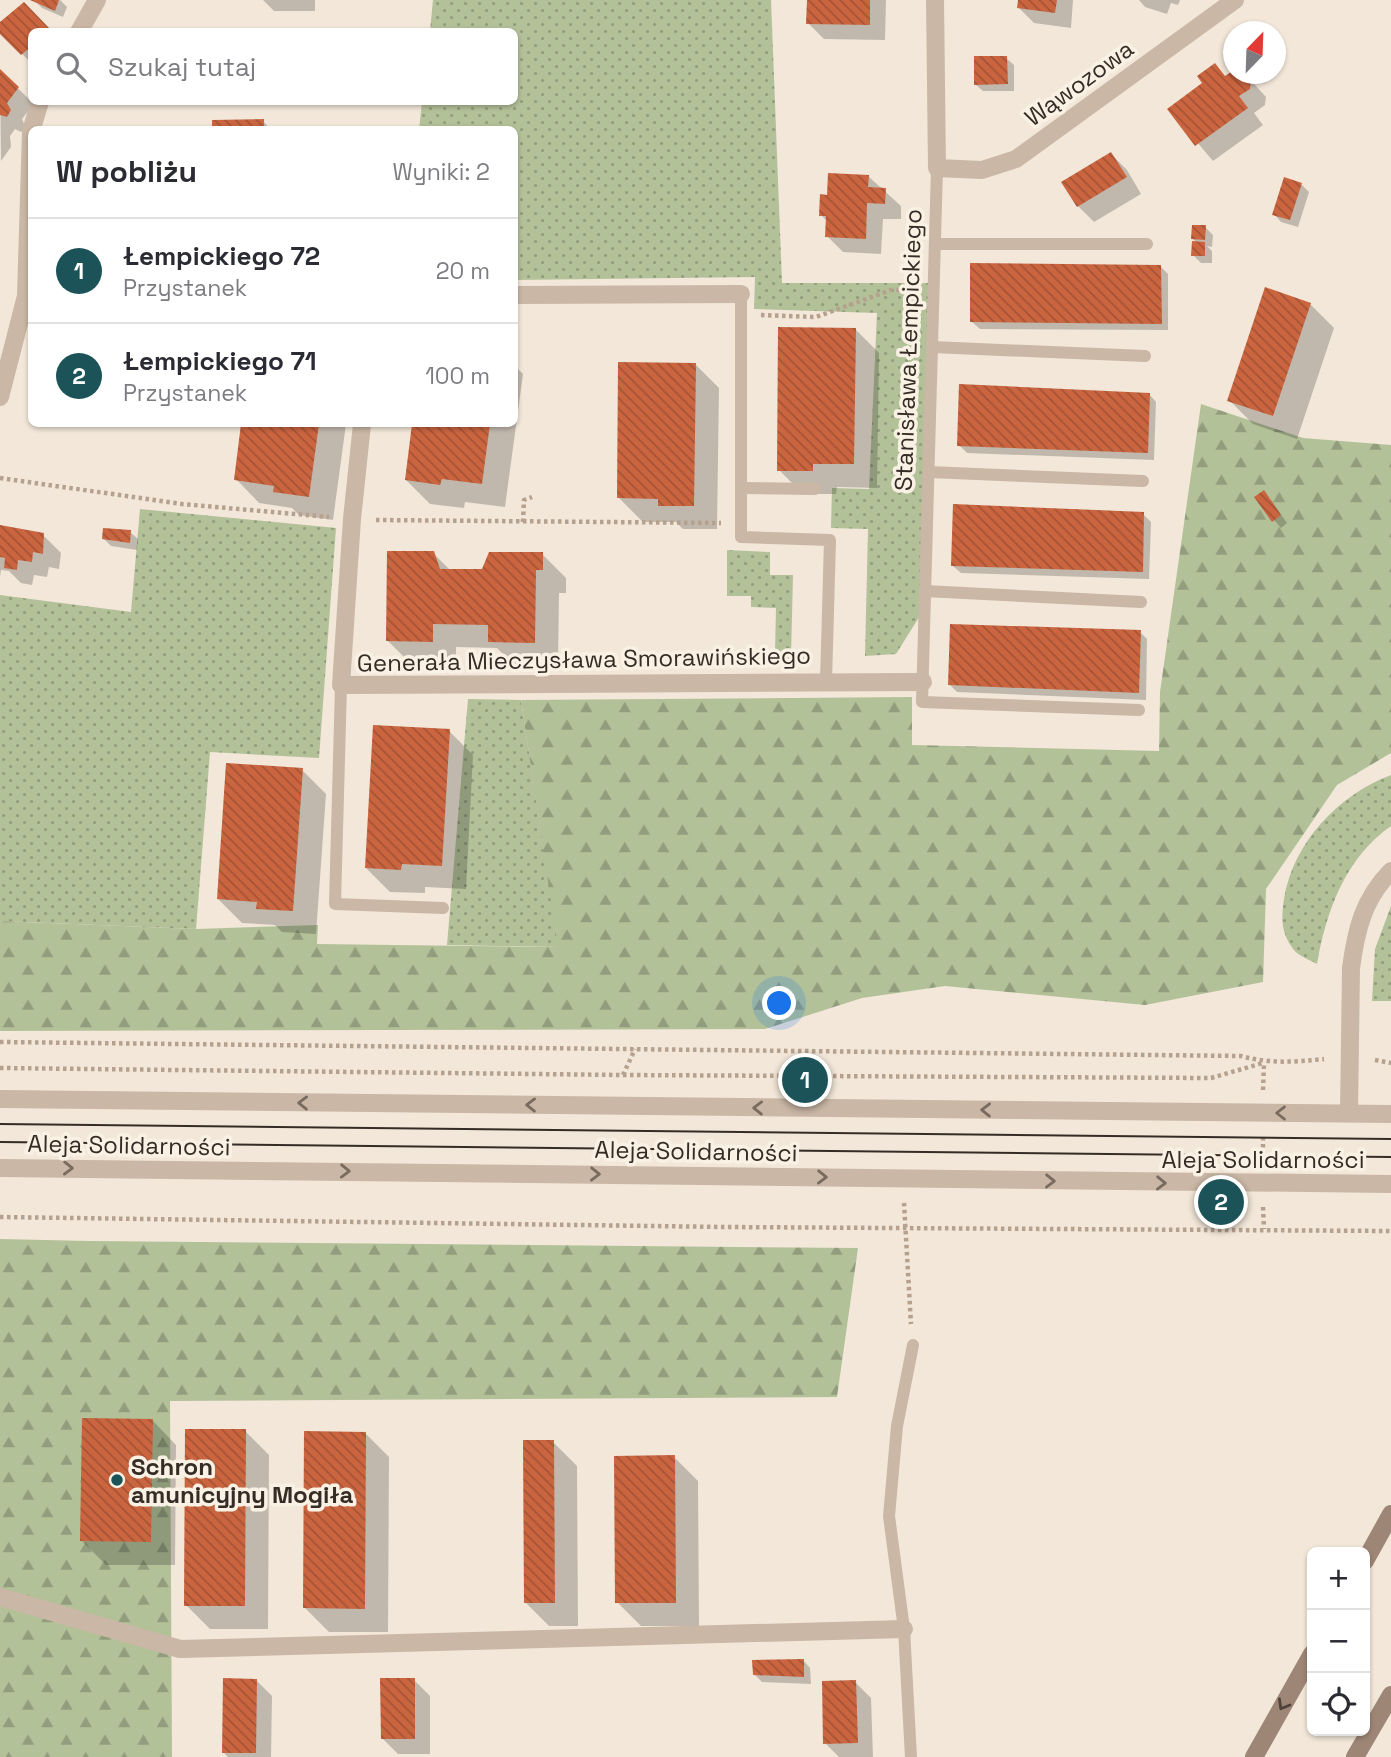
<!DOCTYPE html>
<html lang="pl">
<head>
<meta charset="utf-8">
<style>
  :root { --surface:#fff; --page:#f7f7f7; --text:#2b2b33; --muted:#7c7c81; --line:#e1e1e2; --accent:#1b5358 }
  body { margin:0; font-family:"Space Grotesk",sans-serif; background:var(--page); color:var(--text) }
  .controls { position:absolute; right:21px; bottom:21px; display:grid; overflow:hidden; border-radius:10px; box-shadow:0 2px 5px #0004 }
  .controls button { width:63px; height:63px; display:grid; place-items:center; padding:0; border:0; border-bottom:2px solid var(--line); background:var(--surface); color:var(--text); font:35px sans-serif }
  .compass { position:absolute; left:1223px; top:21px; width:63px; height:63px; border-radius:50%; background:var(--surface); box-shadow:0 2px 5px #0004; rotate:23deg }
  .you { position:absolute; left:780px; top:1004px; width:24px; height:24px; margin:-18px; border:5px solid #fff; border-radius:50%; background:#1a73e8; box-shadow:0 0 0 10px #1a73e833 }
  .badge { display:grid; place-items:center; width:46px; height:46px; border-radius:50%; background:var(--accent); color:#fff; font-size:23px; font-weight:700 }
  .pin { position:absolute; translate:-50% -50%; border:4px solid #fff; box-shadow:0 2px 7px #0006 }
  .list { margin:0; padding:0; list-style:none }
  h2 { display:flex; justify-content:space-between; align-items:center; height:91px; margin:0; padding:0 28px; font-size:30px }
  h2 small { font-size:23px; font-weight:400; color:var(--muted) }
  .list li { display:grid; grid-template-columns:46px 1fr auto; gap:21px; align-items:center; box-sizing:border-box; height:105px; padding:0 28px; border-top:2px solid var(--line) }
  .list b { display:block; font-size:26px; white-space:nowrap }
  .list p { margin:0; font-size:23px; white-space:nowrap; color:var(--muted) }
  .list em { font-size:23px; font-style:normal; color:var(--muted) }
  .icon { flex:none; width:38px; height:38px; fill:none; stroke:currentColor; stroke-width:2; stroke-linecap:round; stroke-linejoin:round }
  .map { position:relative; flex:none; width:1391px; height:1757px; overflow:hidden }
  .search { position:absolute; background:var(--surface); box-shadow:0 2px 5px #0004; left:28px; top:28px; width:490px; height:77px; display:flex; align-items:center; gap:18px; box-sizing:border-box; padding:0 24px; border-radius:10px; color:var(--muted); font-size:26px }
  .panel { position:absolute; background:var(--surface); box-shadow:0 2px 5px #0004; left:28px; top:126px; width:490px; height:301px; border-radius:10px }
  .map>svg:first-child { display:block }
</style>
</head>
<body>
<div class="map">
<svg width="1391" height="1757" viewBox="0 0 1391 1757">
  <defs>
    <pattern id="grass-dots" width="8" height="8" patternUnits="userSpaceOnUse" patternTransform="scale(1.75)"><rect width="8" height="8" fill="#b3c199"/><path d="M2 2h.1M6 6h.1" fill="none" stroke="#929d7d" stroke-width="1.8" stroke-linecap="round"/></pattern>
    <pattern id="forest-firs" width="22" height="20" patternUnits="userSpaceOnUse" patternTransform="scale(1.75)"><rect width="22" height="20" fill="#b3c199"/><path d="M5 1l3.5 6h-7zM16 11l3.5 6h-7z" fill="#929d7d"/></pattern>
    <pattern id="building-back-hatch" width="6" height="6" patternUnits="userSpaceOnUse" patternTransform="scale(1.75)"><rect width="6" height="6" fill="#ca653f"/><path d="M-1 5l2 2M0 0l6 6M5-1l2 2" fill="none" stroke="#a55335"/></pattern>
  </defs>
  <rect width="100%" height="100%" fill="#f2e7d9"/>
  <g fill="url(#grass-dots)">
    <polygon points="433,0 771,0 782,283 931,283 921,614 896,654 865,656 868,529 831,528 832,488 869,489 877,313 754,309 755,277 515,280 514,130 419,130 422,102 514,102 514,32 430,31"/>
    <polygon points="140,509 336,528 319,758 210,752 196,929 0,921 0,595 131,612"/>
    <polygon points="727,550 770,552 770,575 793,575 791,656 812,656 813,661 753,661 751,658 757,652 775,652 776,608 751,607 751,596 727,596"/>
    <polygon points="468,699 521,700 559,947 447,945"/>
    <path d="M1391,775v51c-46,32 -65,86 -74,138 -7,-4 -18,-8 -23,-14 -13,-17 -13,-31 -10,-51 9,-56 54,-104 107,-124z"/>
    <polygon points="1391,906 1391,1001 1372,1001 1375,949"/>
  </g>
  <g fill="url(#forest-firs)">
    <polygon points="1201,404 1303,438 1391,445 1391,753 1337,785 1266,889 1263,982 1145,1005 945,986 862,998 765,1029 0,1031 0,921 196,929 318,925 317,944 558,947 521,700 912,697 912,745 1159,751 1160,692"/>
    <polygon points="0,1239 89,1241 858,1248 837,1397 170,1401 172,1757 0,1757"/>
  </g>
  <g fill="#0003">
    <polygon points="60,0 67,7 63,17 42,8 35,1"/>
    <polygon points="263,0 315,0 315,11 274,11"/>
    <polygon points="808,0 886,0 885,40 824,39 808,23"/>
    <polygon points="1020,0 1073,0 1071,28 1034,23 1018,7"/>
    <polygon points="1139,0 1180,0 1178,5 1171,3 1167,14 1145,7"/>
    <polygon points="24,4 51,32 32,32 32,64 0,31 0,24"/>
    <polygon points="1006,58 1014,65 1014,91 983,91 975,84"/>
    <polygon points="1214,65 1226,77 1245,74 1266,97 1265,105 1254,113 1263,125 1213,161 1169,109 1204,84"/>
    <polygon points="0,71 34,104 22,119 26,128 21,132 15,129 10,136 11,147 1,161"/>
    <polygon points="263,121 271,130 214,130"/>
    <polygon points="1111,154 1127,170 1141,194 1094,222 1078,206 1064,182"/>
    <polygon points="868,176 901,206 901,219 883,219 881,254 843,252 827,236 828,222 821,215 829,197"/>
    <polygon points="1301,184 1309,192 1298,227 1281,222 1274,214"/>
    <polygon points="1205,227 1213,235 1212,247 1207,246 1212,251 1212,263 1201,263 1193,255 1197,243 1192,238"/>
    <polygon points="1160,266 1168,274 1168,330 980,329 972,322"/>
    <polygon points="1310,304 1334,328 1297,439 1253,424 1229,400"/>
    <polygon points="855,329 879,353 877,488 837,487 836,494 803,494 779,470"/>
    <polygon points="695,364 719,388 717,529 683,529 676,522 643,522 619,498"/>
    <polygon points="514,365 523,374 505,507 465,502 464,508 430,504 406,480 414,424 514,424"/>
    <polygon points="1149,394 1156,402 1154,460 967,453 959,445"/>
    <polygon points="243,424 346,424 333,520 299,515 292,508 259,503 236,479"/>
    <polygon points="1271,500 1287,523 1281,528 1274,520"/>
    <polygon points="1143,514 1151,522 1149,579 961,573 953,566"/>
    <polygon points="0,528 45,537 61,553 59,569 49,567 47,577 34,575 32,585 21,583 9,571 1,570 0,577"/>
    <polygon points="130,532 138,539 137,550 111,546 104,539"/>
    <polygon points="433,553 451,571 483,571 542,554 566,578 566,593 559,593 558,666 514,665 497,648 456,647 456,665 412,665 388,641"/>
    <polygon points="1140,632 1147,639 1146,700 957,692 949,684"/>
    <polygon points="449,731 473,755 466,889 425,887 425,893 390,892 366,868"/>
    <polygon points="302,770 326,794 316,934 282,932 275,925 242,923 218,899"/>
    <polygon points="153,1421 176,1445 175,1565 106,1565 82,1541"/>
    <polygon points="245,1431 269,1455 268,1629 210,1629 186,1605"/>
    <polygon points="365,1433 389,1457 388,1632 329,1632 305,1608"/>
    <polygon points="553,1442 577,1466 578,1626 549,1626 526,1603"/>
    <polygon points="674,1457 698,1481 699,1626 641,1626 617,1602"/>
    <polygon points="803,1660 810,1668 811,1684 762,1682 754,1674"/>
    <polygon points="256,1680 272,1696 271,1757 228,1757 223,1752"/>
    <polygon points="414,1680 430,1696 430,1754 398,1754 382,1738"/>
    <polygon points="855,1682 871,1698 873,1757 839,1757 825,1743"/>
  </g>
  <g fill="url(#building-back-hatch)">
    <polygon points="30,0 59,0 55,11"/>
    <polygon points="807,0 870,0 870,25 806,24"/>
    <polygon points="1018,0 1057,0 1055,13 1017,8"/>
    <polygon points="24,2 50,29 32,32 32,46 21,55 0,34 0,22"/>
    <polygon points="974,56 1007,56 1008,84 974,85"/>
    <polygon points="1215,63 1225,76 1234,70 1234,74 1247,74 1251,79 1250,89 1239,96 1248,108 1195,146 1167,109 1202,83 1197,76"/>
    <polygon points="0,69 19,87 7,103 11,110 7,117 0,115"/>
    <polygon points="264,119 264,130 212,130 212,120"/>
    <polygon points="1111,152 1127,177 1077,207 1061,182"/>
    <polygon points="828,173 869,175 868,187 886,188 885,204 867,203 866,239 825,237 826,216 819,216 820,194 827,195"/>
    <polygon points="1284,177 1302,183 1290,220 1272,215"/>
    <polygon points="1192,225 1206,225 1205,240 1191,239"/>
    <polygon points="1192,241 1205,242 1205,256 1191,256"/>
    <polygon points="970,263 1161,265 1162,324 970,322"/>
    <polygon points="1265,287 1311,303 1273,416 1227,401"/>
    <polygon points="778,327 856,328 854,464 813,464 813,471 777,471"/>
    <polygon points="618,362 696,363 694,506 658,506 658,499 617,498"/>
    <polygon points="959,384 1150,393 1148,453 957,446"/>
    <polygon points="241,424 319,424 309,497 273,492 274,486 234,480"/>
    <polygon points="412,424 490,424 482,484 442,479 440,485 405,480"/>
    <polygon points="1264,490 1281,515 1272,522 1254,497"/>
    <polygon points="953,504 1144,512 1143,572 951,566"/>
    <polygon points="0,525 44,533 43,554 33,552 32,562 18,560 17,570 4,568 5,558 0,557"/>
    <polygon points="103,528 131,530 130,543 102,539"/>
    <polygon points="387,551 434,551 440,569 482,569 489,552 543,552 543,570 536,570 535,643 488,642 488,625 433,624 433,642 386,641"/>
    <polygon points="950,624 1141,630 1139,693 948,685"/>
    <polygon points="373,725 450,729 442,866 402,864 401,870 365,868"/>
    <polygon points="226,763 303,768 293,911 256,909 257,902 217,899"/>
    <polygon points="82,1418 153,1419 151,1542 80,1541"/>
    <polygon points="185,1429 246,1429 245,1606 184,1606"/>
    <polygon points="304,1431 366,1432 365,1609 303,1608"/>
    <polygon points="523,1440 554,1440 555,1603 524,1603"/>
    <polygon points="675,1455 676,1603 615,1603 614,1456"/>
    <polygon points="804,1659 804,1677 753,1675 752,1660"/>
    <polygon points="223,1678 257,1679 256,1753 222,1753"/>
    <polygon points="380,1678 415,1678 415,1739 381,1739"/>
    <polygon points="856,1680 858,1743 823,1744 822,1681"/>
  </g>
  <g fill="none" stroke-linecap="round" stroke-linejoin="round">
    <g stroke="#b6a18f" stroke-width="4.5" stroke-dasharray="3.5 3.5" stroke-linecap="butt">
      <polyline points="761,315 816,317 891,290 912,290"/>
      <polyline points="0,478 182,504 329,517"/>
      <polyline points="376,520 721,523"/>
      <polyline points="523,522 524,500 532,497"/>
      <path d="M0,1042l1241,14c30,8 53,6 83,3"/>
      <polyline points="1375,1060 1391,1063"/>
      <polyline points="0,1068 623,1075 635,1049"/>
      <polyline points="623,1075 1211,1078 1263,1063"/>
      <polyline points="1263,1090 1264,1063"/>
      <polyline points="1263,1137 1263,1160"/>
      <polyline points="904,1203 911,1324"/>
      <polyline points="1263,1207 1264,1229"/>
      <polyline points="0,1217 724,1227 1391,1231"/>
    </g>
    <g stroke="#cab7a5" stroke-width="12">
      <polyline points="937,168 922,702 1139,710"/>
      <polyline points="935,244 1147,244"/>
      <polyline points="741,294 741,537 830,540 826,681"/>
      <polyline points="932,347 1145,356"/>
      <polyline points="929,472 1143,481"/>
      <polyline points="741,488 815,489"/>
      <polyline points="925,591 1141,602"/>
      <polyline points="341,685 335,904 443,908"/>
      <polyline points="911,1757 904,1629 889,1516 897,1426 913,1345"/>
    </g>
    <g stroke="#cab7a5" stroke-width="18">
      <polyline points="935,0 937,168 982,170 1016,159 1235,0"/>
      <polyline points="79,32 97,0"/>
      <polyline points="514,295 741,294"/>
      <polyline points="0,397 26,296 31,131 40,102"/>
      <polyline points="362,424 352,519 341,685 923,682"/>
      <path d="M1349,1113l2,-145c5,-37 12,-69 40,-97"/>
      <polyline points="0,1597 180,1649 904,1629"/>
    </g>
    <g stroke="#cab7a5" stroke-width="18">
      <polyline points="0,1099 1391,1114"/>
      <polyline points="0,1168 1391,1184"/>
    </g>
    <g stroke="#9e8676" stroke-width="18">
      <polyline points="1365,1561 1391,1514"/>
      <polyline points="1254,1757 1312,1654"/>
      <polyline points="1355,1757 1391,1695"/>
    </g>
    <g stroke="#362c26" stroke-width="2">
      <polyline points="0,1124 1391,1139"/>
      <polyline points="0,1142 1391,1157"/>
    </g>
  </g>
  <defs><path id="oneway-chevron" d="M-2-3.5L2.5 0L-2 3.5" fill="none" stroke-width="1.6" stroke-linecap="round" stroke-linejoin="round" transform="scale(1.75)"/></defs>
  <g stroke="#796b5f">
    <use href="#oneway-chevron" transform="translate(303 1103) rotate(-179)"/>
    <use href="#oneway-chevron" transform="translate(531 1105) rotate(-179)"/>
    <use href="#oneway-chevron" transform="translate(758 1108) rotate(-179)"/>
    <use href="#oneway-chevron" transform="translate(986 1110) rotate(-179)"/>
    <use href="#oneway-chevron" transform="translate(1281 1113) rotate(-180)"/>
    <use href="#oneway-chevron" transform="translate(68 1168) rotate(1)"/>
    <use href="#oneway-chevron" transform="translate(345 1171) rotate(1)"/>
    <use href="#oneway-chevron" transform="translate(595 1174) rotate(1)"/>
    <use href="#oneway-chevron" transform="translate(822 1177) rotate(1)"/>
    <use href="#oneway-chevron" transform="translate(1050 1181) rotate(1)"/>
    <use href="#oneway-chevron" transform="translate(1161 1183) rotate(1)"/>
  </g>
  <use stroke="#50423a" href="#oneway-chevron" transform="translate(1283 1705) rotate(120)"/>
  <circle fill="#1b5358" stroke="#faf1e5" stroke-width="2.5" cx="117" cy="1480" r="7"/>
  <g text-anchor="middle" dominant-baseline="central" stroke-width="7" stroke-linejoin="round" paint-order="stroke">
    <g font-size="24" fill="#362c26" stroke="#faf1e5">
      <text transform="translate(1079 83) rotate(-36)">Wąwozowa</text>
      <text transform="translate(908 350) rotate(-88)">Stanisława Łempickiego</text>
      <text transform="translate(584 659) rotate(-1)">Generała Mieczysława Smorawińskiego</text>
      <text transform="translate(129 1145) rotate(1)">Aleja Solidarności</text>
      <text transform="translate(696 1151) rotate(1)">Aleja Solidarności</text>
      <text x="1263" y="1159">Aleja Solidarności</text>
    </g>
    <g font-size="24" font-weight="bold" fill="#362c26" stroke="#faf1e5" text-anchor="start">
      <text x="131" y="1466">Schron<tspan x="131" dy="28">amunicyjny Mogiła</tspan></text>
    </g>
  </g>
</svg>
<div class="controls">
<button>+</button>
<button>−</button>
<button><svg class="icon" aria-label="locate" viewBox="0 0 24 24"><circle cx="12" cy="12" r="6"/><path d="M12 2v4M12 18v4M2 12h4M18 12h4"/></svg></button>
</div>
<svg class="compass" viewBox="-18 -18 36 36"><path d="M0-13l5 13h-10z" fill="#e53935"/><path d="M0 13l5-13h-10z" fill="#7c7c81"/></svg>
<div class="you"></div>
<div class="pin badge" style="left:805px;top:1080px">1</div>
<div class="pin badge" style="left:1221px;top:1202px">2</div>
<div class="search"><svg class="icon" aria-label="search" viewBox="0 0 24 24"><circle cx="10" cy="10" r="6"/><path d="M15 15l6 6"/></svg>Szukaj tutaj</div>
<section class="panel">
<h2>W pobliżu<small>Wyniki: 2</small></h2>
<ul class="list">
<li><span class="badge">1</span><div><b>Łempickiego 72</b><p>Przystanek</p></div><em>20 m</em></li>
<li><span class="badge">2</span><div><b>Łempickiego 71</b><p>Przystanek</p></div><em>100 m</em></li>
</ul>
</section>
</div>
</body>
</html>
